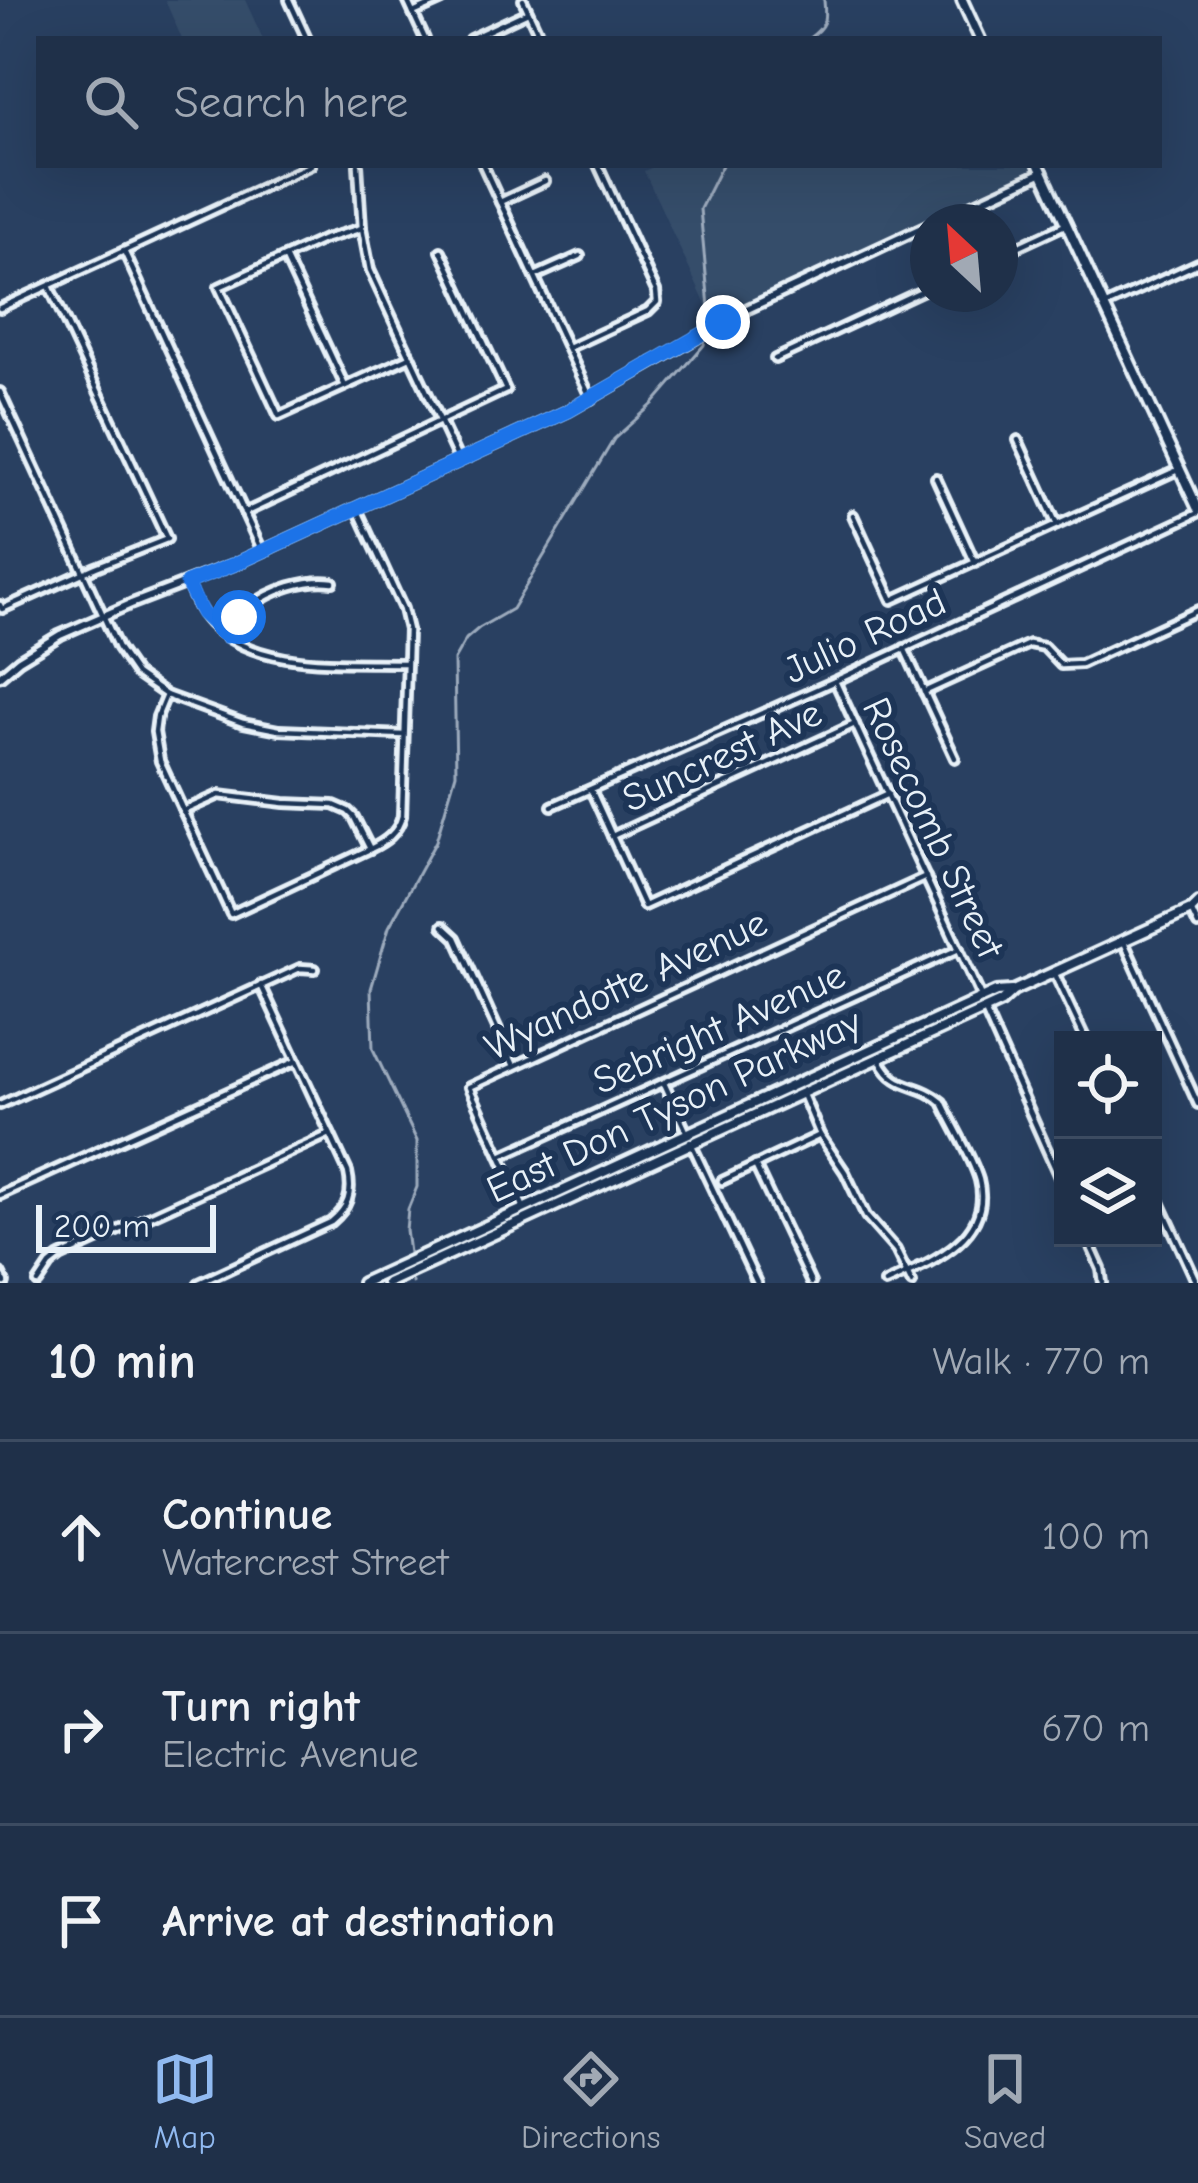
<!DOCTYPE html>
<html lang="en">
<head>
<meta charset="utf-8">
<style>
  :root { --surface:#1f3049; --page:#2c3c53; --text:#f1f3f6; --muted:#a1a9b4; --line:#3c4b61; --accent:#90b9f0 }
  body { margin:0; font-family:"Comic Neue",sans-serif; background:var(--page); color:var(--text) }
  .controls { position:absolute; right:36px; bottom:36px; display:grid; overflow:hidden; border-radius:0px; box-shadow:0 12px 48px #0002 }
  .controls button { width:108px; height:108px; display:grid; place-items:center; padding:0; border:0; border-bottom:3px solid var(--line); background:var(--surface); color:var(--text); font:60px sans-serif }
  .compass { position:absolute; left:910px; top:204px; width:108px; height:108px; border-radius:50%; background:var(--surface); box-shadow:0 12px 48px #0002; rotate:334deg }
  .scale { position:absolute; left:36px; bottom:30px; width:180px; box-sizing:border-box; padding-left:12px; border:6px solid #e8f1f8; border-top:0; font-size:33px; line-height:42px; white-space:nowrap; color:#e8f1f8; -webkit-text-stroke:9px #1d3557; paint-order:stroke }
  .stop { position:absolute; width:36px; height:36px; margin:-27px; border:9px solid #1a73e8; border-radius:50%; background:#fff }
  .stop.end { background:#1a73e8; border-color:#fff; box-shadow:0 3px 12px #0008 }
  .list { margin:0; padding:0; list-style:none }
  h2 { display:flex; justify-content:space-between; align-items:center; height:156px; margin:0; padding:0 48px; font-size:51px }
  h2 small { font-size:39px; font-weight:400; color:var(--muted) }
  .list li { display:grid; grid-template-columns:78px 1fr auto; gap:36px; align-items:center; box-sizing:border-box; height:192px; padding:0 48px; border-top:3px solid var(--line) }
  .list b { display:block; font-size:45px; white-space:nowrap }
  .list p { margin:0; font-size:39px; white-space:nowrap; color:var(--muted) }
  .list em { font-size:39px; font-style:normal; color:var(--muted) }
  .icon { flex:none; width:66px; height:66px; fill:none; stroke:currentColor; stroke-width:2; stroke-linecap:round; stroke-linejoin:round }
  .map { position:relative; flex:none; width:1198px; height:1283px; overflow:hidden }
  .search { position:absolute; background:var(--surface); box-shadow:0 12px 48px #0002; left:36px; right:36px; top:36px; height:132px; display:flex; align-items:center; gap:30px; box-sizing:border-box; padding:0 42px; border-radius:0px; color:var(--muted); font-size:45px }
  .sheet { height:732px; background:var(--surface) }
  nav { display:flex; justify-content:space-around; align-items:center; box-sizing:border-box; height:168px; border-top:3px solid var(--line); background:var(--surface); font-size:33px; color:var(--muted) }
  nav a { display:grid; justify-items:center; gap:6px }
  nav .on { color:var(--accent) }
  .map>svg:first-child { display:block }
</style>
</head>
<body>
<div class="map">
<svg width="1198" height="1283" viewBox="0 0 1198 1283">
  <rect width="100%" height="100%" fill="#294061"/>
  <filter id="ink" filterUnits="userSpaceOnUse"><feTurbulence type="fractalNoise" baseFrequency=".00833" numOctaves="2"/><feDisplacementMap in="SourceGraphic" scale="24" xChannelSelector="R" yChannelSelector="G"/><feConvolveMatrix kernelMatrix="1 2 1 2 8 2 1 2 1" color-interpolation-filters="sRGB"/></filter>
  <g filter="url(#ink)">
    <g fill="#364d6b">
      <polygon points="165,0 245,0 263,39 182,39"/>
      <polygon points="657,165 1039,165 1043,172 935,222 928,222 928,225 723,322 712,318 644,171"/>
    </g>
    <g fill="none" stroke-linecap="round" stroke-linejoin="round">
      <g stroke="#9dabbd" stroke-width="3">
        <path d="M808,39c18,-13 18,-18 16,-39"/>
        <polyline points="409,1253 406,1230 408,1209 417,1187 417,1141 373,1049 371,989 389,927 436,841 456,773 454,660 466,639 479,628 512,609 614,439 653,404 704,345 710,318 700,209 722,165"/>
        <polyline points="412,1282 412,1283"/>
      </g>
      <g stroke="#e8f1f8" stroke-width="14">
        <g id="minor">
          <polyline points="289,0 307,39"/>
          <polyline points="407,0 425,39"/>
          <polyline points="523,0 541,39"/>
          <polyline points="413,13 442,0"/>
          <polyline points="470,39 528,12"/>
          <polyline points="358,165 362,228 370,270 459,461"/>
          <polyline points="483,165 591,399"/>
          <polyline points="500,202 545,181"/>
          <polyline points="362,228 322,240 219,287 279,416 410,357"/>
          <polyline points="124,251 262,551"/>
          <polyline points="1000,255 1067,224"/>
          <polyline points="285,257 345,386"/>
          <polyline points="535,276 580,256"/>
          <polyline points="1104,306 1198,263"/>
          <polyline points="0,308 311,165"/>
          <polyline points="568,348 648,311 657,302 656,291 598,165"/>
          <polyline points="775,359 928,288"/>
          <polyline points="0,392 118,648 136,674 166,695 243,723 279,730 404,735"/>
          <polyline points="1018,440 1057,525"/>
          <polyline points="936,478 975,563"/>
          <polyline points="244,513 506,390 441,251"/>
          <polyline points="853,515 892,600 1180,469"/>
          <path d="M187,582c6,15 12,29 23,41 47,48 135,38 196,40"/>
          <polyline points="0,605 2,609 96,567 167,539 49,286"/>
          <path d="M226,636c8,-11 15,-22 25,-30 20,-16 57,-28 82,-24"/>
          <polyline points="904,648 955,758"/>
          <polyline points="835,681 981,997"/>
          <polyline points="924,692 1029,644 1044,647 1061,665 1081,664 1198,610"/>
          <path d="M166,695l-9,22 -2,15 5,29 71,153 139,-65c15,-7 28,-16 32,-33l6,-186 -5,-21 -46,-100"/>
          <polyline points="591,790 644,906 888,794"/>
          <polyline points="552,806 835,681 1198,513"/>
          <polyline points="183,811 219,795 284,803 334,805 348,811 354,817 370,849"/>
          <polyline points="612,836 855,724"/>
          <polyline points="1191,910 1198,925"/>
          <polyline points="443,926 456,938 514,1066"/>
          <polyline points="1123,940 1198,1104"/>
          <polyline points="1054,972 1086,1040"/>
          <polyline points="985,1011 1063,1186"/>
          <path d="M880,1060c16,32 38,21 62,42 11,24 30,54 37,78 15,60 -53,84 -94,103"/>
          <polyline points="664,1083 686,1131"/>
          <polyline points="802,1092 820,1135 845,1172 866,1216 896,1250 912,1283"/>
          <polyline points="0,1105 300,968 315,969"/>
          <polyline points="690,1141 757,1283"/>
          <polyline points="501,1156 959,949"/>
          <polyline points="755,1165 811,1283"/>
          <polyline points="722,1181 820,1135"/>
          <polyline points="1153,1187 1197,1283"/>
          <polyline points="0,1195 296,1061"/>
          <polyline points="524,1208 469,1087 926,877"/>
          <polyline points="1087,1238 1101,1269 1103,1283"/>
          <polyline points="0,1273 5,1283"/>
          <polyline points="38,1283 50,1265 60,1257 330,1134"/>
          <path d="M199,1283l132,-61c17,-14 22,-28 17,-50l-87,-187"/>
        </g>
      </g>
      <g stroke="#e8f1f8" stroke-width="15">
        <g id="tertiary">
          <polyline points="935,222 1043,172"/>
          <polyline points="0,676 19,660 60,635 131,604 235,564 568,411 745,310 928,225"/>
        </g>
      </g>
      <g stroke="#e8f1f8" stroke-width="16">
        <g id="secondary">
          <polyline points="962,0 980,39"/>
          <polyline points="1039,165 1198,509"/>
          <polyline points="362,1283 996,992 1011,991"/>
          <polyline points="387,1283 1001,1002 1013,991 1191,910 1198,903"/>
        </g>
      </g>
      <use href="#minor" stroke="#1d3557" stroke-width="4.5"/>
      <use href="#tertiary" stroke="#1d3557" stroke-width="6"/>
      <use href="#secondary" stroke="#1d3557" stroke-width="8"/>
    </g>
  </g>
  <g fill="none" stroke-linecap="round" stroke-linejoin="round" filter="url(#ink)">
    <polyline stroke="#1a73e8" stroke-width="15" points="239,617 226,636 202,613 187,583 235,564 568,411 723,322"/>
  </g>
  <g text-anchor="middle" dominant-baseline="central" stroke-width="12" stroke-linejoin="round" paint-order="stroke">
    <g font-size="39" fill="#e8f1f8" stroke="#1d3557">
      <text transform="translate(865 636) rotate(-25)">Julio Road</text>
      <text transform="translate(722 756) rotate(-25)">Suncrest Ave</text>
      <text transform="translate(933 828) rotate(65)">Rosecomb Street</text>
      <text transform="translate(626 985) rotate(-25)">Wyandotte Avenue</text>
      <text transform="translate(719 1028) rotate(-24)">Sebright Avenue</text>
      <text transform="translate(674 1106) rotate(-25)">East Don Tyson Parkway</text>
    </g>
  </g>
</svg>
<div class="controls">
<button><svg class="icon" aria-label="locate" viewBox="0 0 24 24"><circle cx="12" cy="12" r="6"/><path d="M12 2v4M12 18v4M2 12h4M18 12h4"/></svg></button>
<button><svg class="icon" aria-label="layers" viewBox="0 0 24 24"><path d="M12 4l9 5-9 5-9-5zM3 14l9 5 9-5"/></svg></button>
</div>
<svg class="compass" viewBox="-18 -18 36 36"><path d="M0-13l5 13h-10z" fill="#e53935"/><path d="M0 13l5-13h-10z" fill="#a1a9b4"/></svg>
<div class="scale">200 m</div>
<div class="stop" style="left:239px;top:617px"></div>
<div class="stop end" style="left:723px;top:322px"></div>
<div class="search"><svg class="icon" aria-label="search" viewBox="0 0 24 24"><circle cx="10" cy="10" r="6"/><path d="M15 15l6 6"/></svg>Search here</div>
</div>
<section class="sheet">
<h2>10 min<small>Walk · 770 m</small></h2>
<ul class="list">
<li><svg class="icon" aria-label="ahead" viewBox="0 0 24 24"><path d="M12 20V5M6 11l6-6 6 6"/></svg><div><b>Continue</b><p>Watercrest Street</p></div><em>100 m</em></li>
<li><svg class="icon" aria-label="right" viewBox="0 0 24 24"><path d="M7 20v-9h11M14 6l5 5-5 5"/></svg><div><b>Turn right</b><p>Electric Avenue</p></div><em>670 m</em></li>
<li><svg class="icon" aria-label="arrive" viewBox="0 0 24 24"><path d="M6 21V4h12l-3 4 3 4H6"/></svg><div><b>Arrive at destination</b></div></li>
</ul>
</section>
<nav>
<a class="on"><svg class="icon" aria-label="map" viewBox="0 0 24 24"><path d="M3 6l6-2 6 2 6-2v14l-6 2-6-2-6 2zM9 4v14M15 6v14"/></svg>Map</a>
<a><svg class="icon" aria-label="directions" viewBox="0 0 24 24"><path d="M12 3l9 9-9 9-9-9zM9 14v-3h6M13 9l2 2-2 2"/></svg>Directions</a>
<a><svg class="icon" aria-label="saved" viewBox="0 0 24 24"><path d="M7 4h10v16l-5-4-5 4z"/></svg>Saved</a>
</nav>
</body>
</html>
